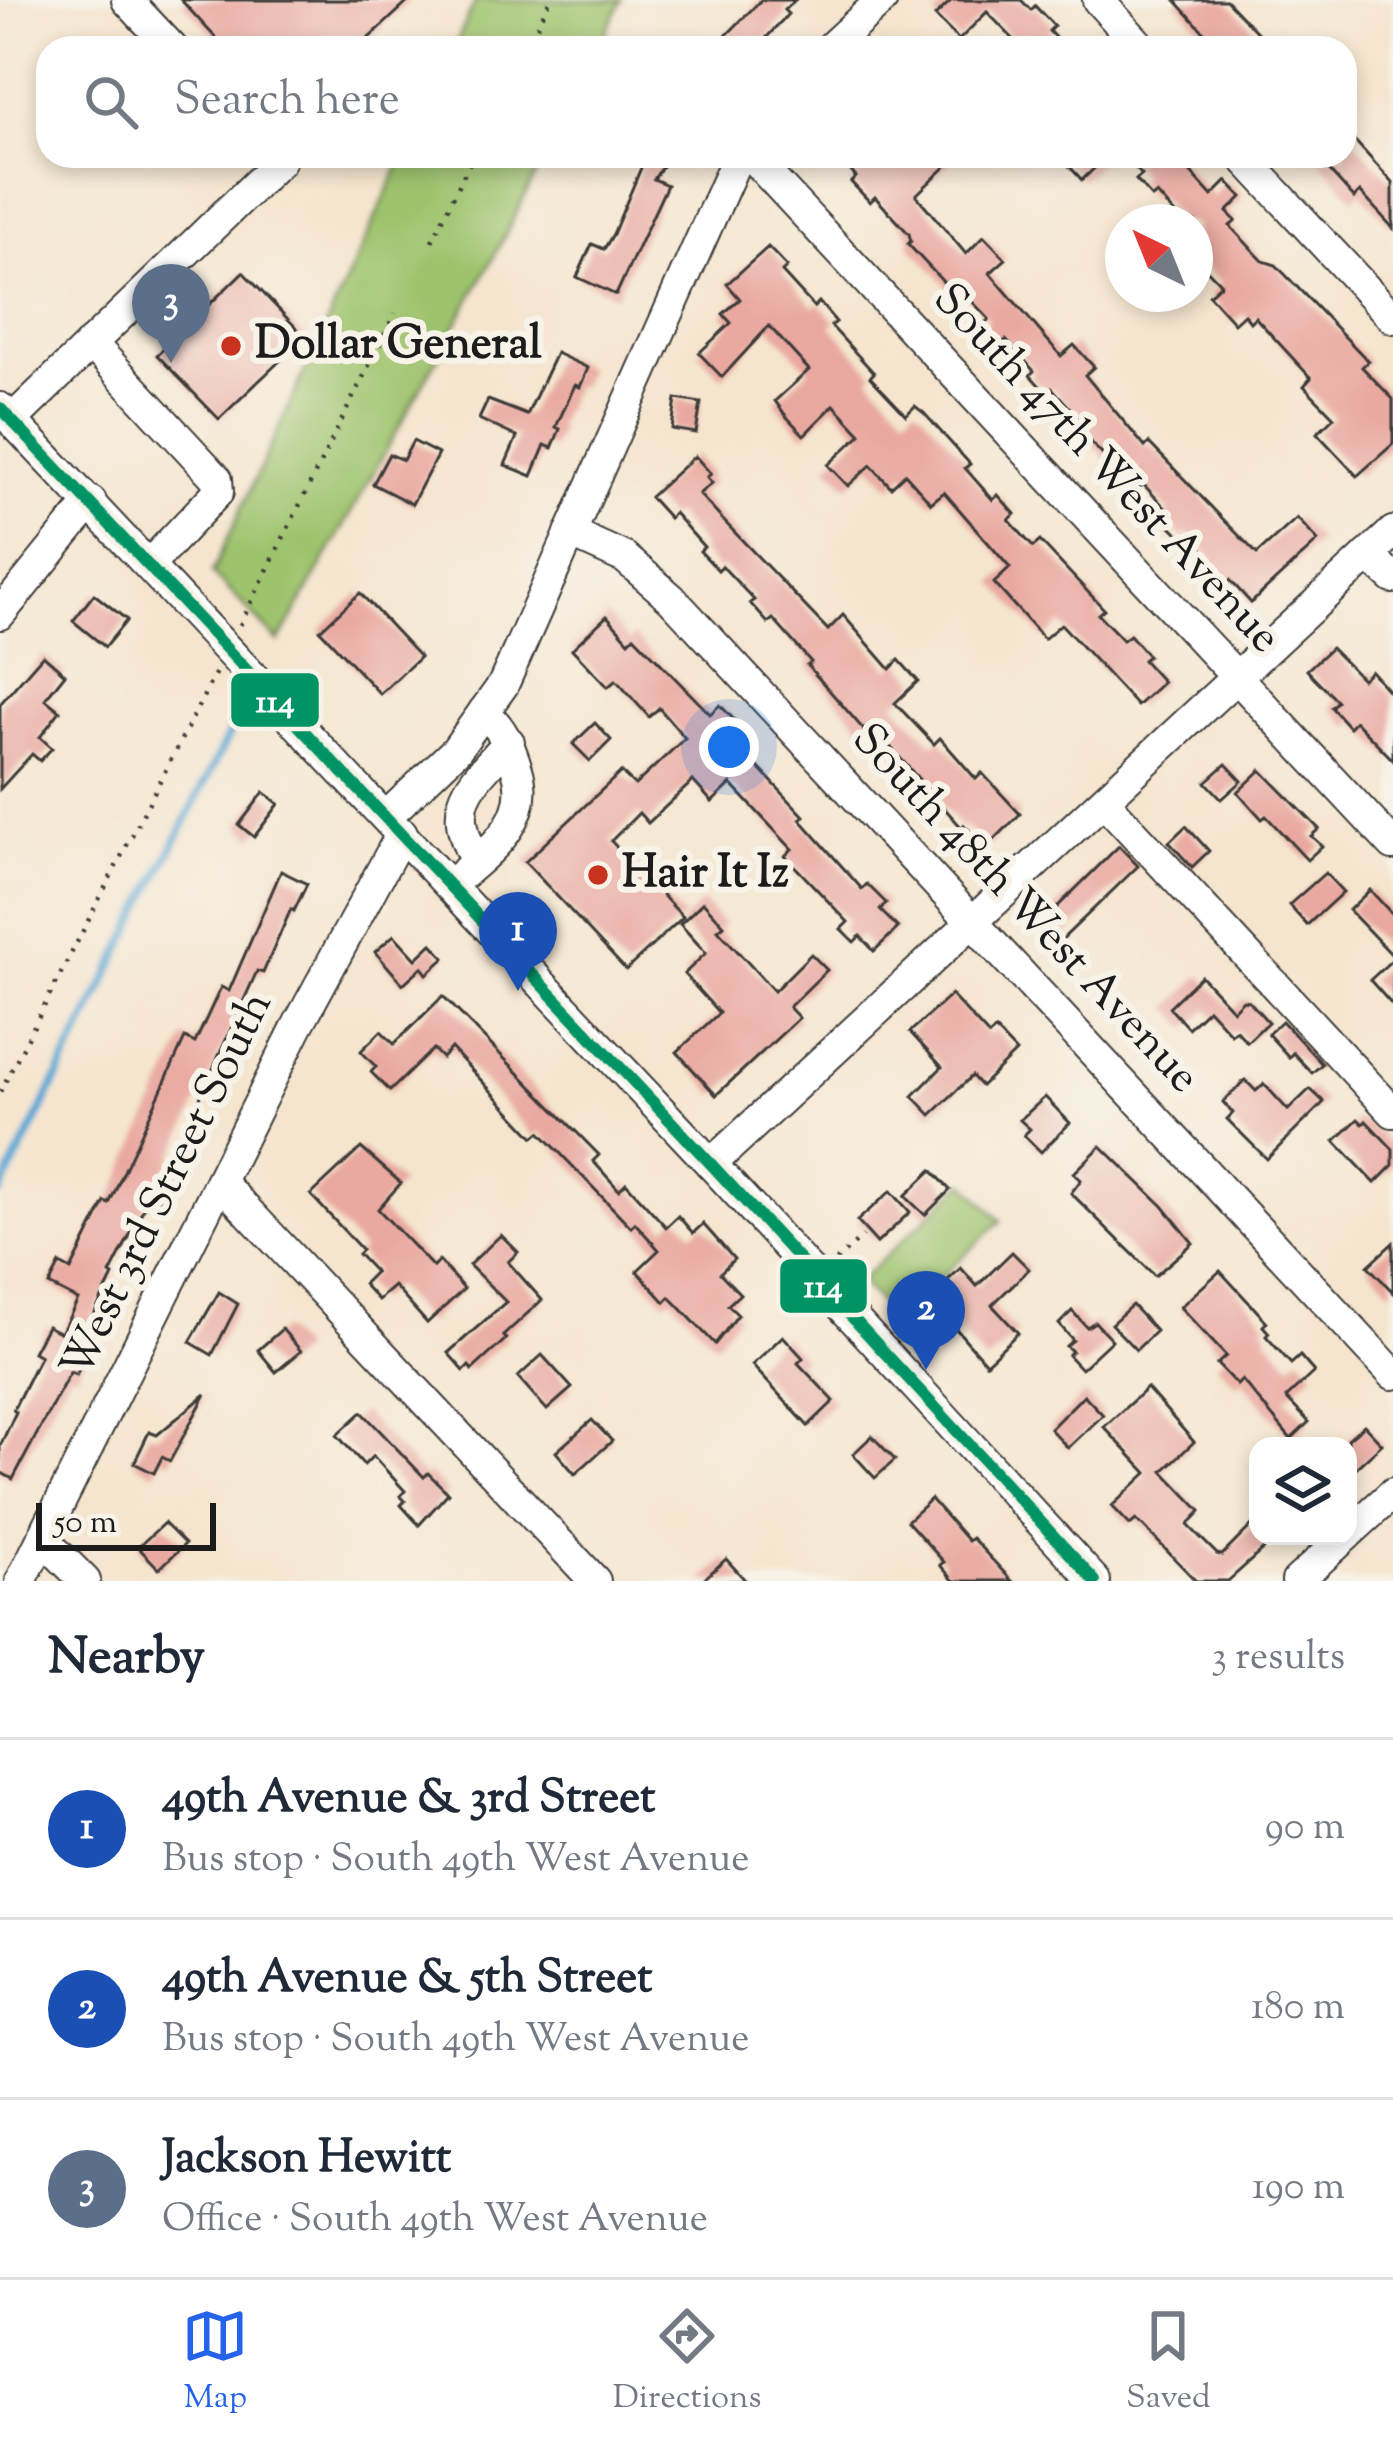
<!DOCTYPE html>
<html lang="en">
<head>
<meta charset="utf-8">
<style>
  :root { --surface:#fff; --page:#f2f2f3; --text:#1f2937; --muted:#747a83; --line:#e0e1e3; --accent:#2563eb }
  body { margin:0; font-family:"Sorts Mill Goudy",serif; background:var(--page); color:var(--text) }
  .controls { position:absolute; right:36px; bottom:36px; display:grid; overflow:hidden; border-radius:24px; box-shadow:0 6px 18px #0003 }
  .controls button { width:108px; height:108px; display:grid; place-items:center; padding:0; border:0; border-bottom:3px solid var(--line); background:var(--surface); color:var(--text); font:60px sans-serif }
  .compass { position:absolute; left:1105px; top:204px; width:108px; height:108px; border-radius:50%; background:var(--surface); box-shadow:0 6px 18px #0003; rotate:317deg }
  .scale { position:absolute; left:36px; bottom:30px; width:180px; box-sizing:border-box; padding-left:12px; border:6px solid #1c1c1c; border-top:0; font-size:33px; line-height:42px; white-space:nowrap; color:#1c1c1c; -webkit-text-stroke:9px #f7f3e8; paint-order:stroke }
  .you { position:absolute; left:729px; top:747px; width:42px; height:42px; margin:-30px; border:9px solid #fff; border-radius:50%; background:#1a73e8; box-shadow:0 0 0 18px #1a73e833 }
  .badge { display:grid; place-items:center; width:78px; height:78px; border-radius:50%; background:var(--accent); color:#fff; font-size:39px; font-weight:700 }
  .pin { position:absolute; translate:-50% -99px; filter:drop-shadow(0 3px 6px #0008) }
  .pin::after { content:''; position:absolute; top:63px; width:42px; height:36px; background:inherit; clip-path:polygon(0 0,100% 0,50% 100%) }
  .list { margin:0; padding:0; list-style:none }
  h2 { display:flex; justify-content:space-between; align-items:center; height:156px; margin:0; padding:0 48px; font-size:51px }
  h2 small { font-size:39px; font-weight:400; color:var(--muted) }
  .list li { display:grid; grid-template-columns:78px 1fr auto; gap:36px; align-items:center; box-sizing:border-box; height:180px; padding:0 48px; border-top:3px solid var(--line) }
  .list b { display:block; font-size:45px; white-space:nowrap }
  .list p { margin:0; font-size:39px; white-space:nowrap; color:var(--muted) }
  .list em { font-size:39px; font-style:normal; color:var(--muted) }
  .icon { flex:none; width:66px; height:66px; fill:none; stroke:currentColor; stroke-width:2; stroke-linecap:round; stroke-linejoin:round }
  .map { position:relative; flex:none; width:1393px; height:1581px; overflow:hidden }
  .search { position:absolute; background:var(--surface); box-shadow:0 6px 18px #0003; left:36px; right:36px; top:36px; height:132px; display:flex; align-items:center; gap:30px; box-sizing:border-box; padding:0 42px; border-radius:36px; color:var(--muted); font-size:45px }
  .sheet { height:696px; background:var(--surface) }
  nav { display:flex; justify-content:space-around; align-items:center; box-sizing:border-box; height:168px; border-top:3px solid var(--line); background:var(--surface); font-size:33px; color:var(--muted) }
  nav a { display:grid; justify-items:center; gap:6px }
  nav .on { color:var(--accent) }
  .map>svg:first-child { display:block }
</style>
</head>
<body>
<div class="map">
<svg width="1393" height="1581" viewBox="0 0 1393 1581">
  <rect width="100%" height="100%" fill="#f7f3e8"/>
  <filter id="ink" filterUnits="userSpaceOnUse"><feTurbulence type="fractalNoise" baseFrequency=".00833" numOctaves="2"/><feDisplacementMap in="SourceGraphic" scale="24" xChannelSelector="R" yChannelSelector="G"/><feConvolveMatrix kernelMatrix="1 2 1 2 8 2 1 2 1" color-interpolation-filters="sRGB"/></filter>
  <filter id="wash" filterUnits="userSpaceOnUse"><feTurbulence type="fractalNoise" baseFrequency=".004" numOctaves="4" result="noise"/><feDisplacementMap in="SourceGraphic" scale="48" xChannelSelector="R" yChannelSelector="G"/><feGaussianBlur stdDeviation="2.7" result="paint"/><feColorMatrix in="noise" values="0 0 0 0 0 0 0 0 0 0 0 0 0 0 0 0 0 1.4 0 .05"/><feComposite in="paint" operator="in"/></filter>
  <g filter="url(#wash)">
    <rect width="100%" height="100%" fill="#f5e5cf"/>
    <g fill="#9ec36d" stroke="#5d7044" stroke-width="3">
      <polygon points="476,0 622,0 598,48 454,48"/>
      <polygon points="404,156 545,156 496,253 279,642 212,573"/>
      <polygon points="965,1182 1001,1221 895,1320 859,1281"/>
    </g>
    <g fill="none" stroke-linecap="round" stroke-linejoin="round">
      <polyline stroke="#5aa6d3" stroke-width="8" points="0,1193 232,728"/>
    </g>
    <g id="blocks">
      <g fill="#e9a8a0">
        <polygon points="181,0 410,0 358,48 225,48"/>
        <polygon points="761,0 795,0 784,10 788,14 757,48 714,48"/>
        <polygon points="952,0 1021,0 1031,10 1035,6 1054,26 1049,31 1065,48 1022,48 987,12 959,40 935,16"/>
        <polygon points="1175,0 1226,0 1272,48 1213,48 1201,36 1204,32"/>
        <polygon points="1345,130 1393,183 1393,228 1360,192 1354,198 1316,156 1345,156"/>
        <polygon points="646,156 669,156 654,179 667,185 616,295 577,277 592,244 604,249 613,234"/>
        <polygon points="837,156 957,156 916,195 966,254 984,236 1006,259 990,273 1061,356 1074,345 1094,367 1085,375 1145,447 1149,443 1257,554 1297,518 1318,541 1251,603 1230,580 1225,585 1207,565 1213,560 1187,533 1183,538 1163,518 1169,512 1143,484 1137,490 1094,446 1081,432 1086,427 1077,416 1052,388 1046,393 1030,375 1034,371 1006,340 1000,345 983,325 989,319 964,293 958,298 908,244 911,241 909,234 875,197 870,202 851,182 856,177"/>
        <polygon points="1060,156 1107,156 1082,180"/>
        <polygon points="1124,156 1176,156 1212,196 1227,181 1242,197 1227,212 1236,221 1230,226 1263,261 1276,265 1368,361 1362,367 1393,399 1393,444 1357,476 1317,433 1334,417 1304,386 1311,378 1255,317 1250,322 1244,314 1234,323 1209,295 1221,284 1195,257 1195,222 1182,222 1157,194 1152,198 1136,180 1142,175"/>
        <polygon points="768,247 787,267 782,272 814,307 819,302 836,322 831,326 874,373 870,377 906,415 915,406 924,413 970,464 965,468 993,500 998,495 1015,514 1009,520 1033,547 1040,541 1104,609 1098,614 1123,640 1130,635 1148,656 1143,660 1163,682 1137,706 1061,624 1044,639 994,583 1010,568 944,492 931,503 905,474 891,487 871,465 848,486 828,465 861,434 834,405 804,435 786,416 775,401 809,370 769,326 722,377 699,353 731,323 723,314 740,299 727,284"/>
        <polygon points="243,272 305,337 219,419 157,355"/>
        <polygon points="556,353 588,368 580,387 575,385 556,427 560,429 552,448 545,445 532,476 505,465 517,437 479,419 488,400 527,415"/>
        <polygon points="676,399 701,403 696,433 672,429"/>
        <polygon points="413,441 438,454 412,504 373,484 389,454 403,460"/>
        <polygon points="695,456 711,474 707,477 712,483 699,494 720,517 828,630 843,615 890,669 899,660 918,681 895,703 934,744 940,738 976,779 982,773 1020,814 986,848 964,825 962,828 870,724 864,730 807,665 811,662 773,619 768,623 750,603 754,600 722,566 718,570 700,551 704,547 674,513 669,518 650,497"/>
        <polygon points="360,593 420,657 380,694 320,630"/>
        <polygon points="94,594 127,620 105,647 73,621"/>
        <polygon points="607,616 629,641 634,636 710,714 720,705 740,726 729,736 804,816 800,819 862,889 867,884 886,903 880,910 898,928 874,951 860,936 854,942 841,929 848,922 785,856 792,849 731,784 712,802 693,781 648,823 639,813 611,841 683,917 626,970 525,862 621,772 635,785 685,738 659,708 649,717 616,680 608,687 572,649"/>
        <polygon points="1331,648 1362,679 1371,671 1393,696 1393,760 1355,721 1349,727 1331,707 1337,701 1307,670"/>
        <polygon points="43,655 65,674 45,699 60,711 40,737 52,748 40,761 32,754 0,789 0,704"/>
        <polygon points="595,723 611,740 590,761 573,744"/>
        <polygon points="1226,764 1242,781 1222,799 1206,782"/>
        <polygon points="1261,770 1319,829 1311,836 1322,846 1307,860 1266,816 1262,819 1238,792"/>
        <polygon points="264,792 279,804 254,837 239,825"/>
        <polygon points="1186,826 1209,851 1192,867 1169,842"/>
        <polygon points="1119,846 1138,866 1052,949 1034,930"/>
        <polygon points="281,871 307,884 294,911 291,909 263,973 257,971 167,1171 172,1173 159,1199 151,1194 110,1274 113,1276 79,1345 89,1350 76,1375 70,1372 13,1479 0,1472 0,1446 16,1412 13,1410 40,1356 33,1352 47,1326 61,1333 78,1300 49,1285 60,1264 71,1270 105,1202 109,1204 185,1038 195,1043 221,987 229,991"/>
        <polygon points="1325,873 1343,892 1307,925 1289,905"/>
        <polygon points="1370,890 1393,915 1393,956 1349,910"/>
        <polygon points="703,902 724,925 718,930 774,991 811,954 827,970 789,1007 799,1018 716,1095 677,1052 719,1013 684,974 706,953 680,924"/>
        <polygon points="394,935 416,959 432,944 445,958 427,974 422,967 403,984 375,952"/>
        <polygon points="1393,959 1393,1006 1370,980"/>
        <polygon points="1201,976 1233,1010 1243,1000 1249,1001 1268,1022 1247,1042 1236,1030 1231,1034 1208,1009 1188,1028 1169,1007"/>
        <polygon points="951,995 989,1036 995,1030 1016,1052 981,1086 972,1076 931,1115 913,1096 942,1067 910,1032"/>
        <polygon points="443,996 599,1155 593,1161 619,1190 626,1183 666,1227 678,1216 693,1233 703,1224 734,1259 720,1273 740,1294 728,1305 738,1315 715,1344 670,1297 665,1302 637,1271 659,1250 635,1223 631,1227 540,1132 534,1137 451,1048 442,1058 433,1049 390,1091 371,1072 376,1067 361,1051 381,1031 394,1044"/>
        <polygon points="1282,1021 1322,1064 1312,1073 1293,1053 1289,1057 1268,1034"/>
        <polygon points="1245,1080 1256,1091 1264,1084 1288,1110 1310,1089 1324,1102 1267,1159 1227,1119 1233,1113 1223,1102"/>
        <polygon points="1045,1097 1070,1123 1041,1152 1024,1135 1030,1129 1020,1120"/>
        <polygon points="1358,1119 1363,1124 1366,1121 1393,1149 1393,1165 1375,1183 1335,1141"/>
        <polygon points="1101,1146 1163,1206 1193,1243 1155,1276 1071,1193 1081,1180 1074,1173"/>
        <polygon points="361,1148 401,1183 378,1209 433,1267 439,1261 464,1289 427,1323 394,1286 378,1300 363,1284 375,1272 358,1254 362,1250 311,1195"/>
        <polygon points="932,1170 950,1190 925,1215 905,1196"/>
        <polygon points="891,1191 910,1212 877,1243 857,1221"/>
        <polygon points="501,1235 518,1252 508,1262 542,1300 503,1336 506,1339 472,1370 469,1366 464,1371 448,1353 506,1302 469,1265"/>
        <polygon points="1393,1243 1393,1292 1368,1266"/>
        <polygon points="1012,1252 1029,1269 992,1305 1018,1333 986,1363 929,1298 961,1268 977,1286"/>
        <polygon points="1220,1271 1267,1322 1263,1326 1269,1333 1266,1336 1291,1364 1300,1356 1314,1372 1286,1398 1309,1422 1291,1439 1242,1380 1237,1385 1217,1364 1226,1356 1180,1307"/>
        <polygon points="219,1292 238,1304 212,1355 190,1342"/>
        <polygon points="1132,1305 1156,1331 1136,1350 1111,1324"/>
        <polygon points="1072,1311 1087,1327 1095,1322 1112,1340 1081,1369 1068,1355 1072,1351 1066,1346 1073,1340 1059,1324"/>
        <polygon points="282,1329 301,1351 276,1372 258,1350"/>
        <polygon points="783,1336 803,1358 798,1363 834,1401 808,1426 752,1365"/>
        <polygon points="542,1355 572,1388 547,1410 518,1377"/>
        <polygon points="1147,1388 1194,1442 1163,1471 1201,1511 1188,1525 1217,1554 1222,1555 1258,1519 1258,1536 1278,1536 1228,1581 1196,1581 1143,1526 1136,1520 1130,1525 1112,1506 1147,1473 1104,1427"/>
        <polygon points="206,1394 170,1461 162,1457 154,1473 134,1463 149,1432 157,1435"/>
        <polygon points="1084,1395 1103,1415 1068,1448 1050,1429"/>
        <polygon points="362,1412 424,1477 428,1473 448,1493 419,1525 401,1505 405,1501 400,1496 405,1491 373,1456 364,1465 337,1435"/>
        <polygon points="592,1420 612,1441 575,1474 556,1452"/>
        <polygon points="1364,1425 1382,1444 1348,1475 1348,1439"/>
        <polygon points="872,1436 895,1460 875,1478 853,1454"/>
        <polygon points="931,1499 968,1541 972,1538 1012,1581 954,1581 940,1565 944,1562 907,1521"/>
        <polygon points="164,1523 185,1544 159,1569 138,1547"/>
        <polygon points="726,1559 746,1581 702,1581"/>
      </g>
    </g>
  </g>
  <g filter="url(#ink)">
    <use href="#blocks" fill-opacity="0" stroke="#3d3a37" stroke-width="3"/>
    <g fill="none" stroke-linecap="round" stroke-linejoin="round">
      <g stroke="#3d3a37" stroke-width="34">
        <g id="minor">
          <polyline points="127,0 172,48"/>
          <polyline points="1098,0 1142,48"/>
          <polyline points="830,48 882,0"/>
          <polyline points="751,156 1393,845"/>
          <polyline points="1242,156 1393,318"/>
          <polyline points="91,343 217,479 218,492 149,565"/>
          <polyline points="0,408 711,1164 1095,1581"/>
          <polyline points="12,420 280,161 274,156"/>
          <polyline points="570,533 625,558 671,598 1393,1374"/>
          <polyline points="1368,555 1393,578"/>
          <polyline points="0,614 91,502"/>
          <polyline points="1104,801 1393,1112"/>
          <polyline points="386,817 456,750 503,685 738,156"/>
          <path d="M476,862c-31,-60 -8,-75 33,-120"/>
          <path d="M450,885c36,-32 84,-63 67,-116 -8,-26 -14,-39 -33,-58"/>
          <polyline points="711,1164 1393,532"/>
          <polyline points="222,1184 595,1581"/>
          <polyline points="1348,1534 1393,1493"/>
          <polyline points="44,1540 85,1581"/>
          <polyline points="21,1581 297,1027 402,833"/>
          <polyline points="1297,1581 1346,1536"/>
        </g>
      </g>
      <g stroke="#3d3a37" stroke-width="4.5" stroke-dasharray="3 9" stroke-linecap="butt">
        <polyline points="527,48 550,0"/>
        <polyline points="432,241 473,156"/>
        <polyline points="240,625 395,313"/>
        <polyline points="0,1092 216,672"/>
        <polyline points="836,1261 863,1236"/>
        <polyline points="908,1339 935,1314"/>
      </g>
      <use href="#minor" stroke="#fff" stroke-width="30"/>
      <g stroke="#f7f3e8" stroke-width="21">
        <polyline id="bus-1" points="0,408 711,1164 1095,1581"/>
      </g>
      <use href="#bus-1" stroke="#009365" stroke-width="12"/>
    </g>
  </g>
  <g fill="#c8321e" stroke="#f7f3e8" stroke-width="4.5">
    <circle cx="231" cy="346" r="12"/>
    <circle cx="598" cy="875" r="12"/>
  </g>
  <g text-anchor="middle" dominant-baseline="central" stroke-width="12" stroke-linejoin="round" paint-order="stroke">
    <g font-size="45" font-weight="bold" fill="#1c1c1c" stroke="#f7f3e8" text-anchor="start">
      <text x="255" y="346">Dollar General</text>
      <text x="622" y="875">Hair It Iz</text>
    </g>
    <g font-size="45" fill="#1c1c1c" stroke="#f7f3e8">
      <text transform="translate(1105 470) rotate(47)">South 47th West Avenue</text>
      <text transform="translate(1024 910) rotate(47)">South 48th West Avenue</text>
      <text transform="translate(169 1186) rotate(-64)">West 3rd Street South</text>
    </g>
  </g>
  <g stroke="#f7f3e8" stroke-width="4.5">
    <rect x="229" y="671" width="92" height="58" rx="12" fill="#009365"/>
    <rect x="778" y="1257" width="91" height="58" rx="12" fill="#009365"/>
  </g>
  <g font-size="33" text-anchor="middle" font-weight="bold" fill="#fff">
    <text x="275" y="712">114</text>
    <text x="823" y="1297">114</text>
  </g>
</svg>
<div class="controls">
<button><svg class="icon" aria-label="layers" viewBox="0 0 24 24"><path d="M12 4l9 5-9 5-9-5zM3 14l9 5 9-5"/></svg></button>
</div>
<svg class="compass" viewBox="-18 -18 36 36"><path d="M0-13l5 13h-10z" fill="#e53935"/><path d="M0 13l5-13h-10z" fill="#747a83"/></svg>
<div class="scale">50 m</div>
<div class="you"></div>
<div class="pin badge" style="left:518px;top:991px;background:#1a4fb4">1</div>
<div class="pin badge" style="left:926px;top:1370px;background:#1a4fb4">2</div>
<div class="pin badge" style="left:171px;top:363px;background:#5c6f8a">3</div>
<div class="search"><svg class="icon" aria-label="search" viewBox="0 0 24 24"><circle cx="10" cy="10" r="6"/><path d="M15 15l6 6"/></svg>Search here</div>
</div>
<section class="sheet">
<h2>Nearby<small>3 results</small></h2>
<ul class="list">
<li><span class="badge" style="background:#1a4fb4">1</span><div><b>49th Avenue &amp; 3rd Street</b><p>Bus stop · South 49th West Avenue</p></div><em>90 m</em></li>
<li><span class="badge" style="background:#1a4fb4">2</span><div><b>49th Avenue &amp; 5th Street</b><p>Bus stop · South 49th West Avenue</p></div><em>180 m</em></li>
<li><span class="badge" style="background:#5c6f8a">3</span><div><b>Jackson Hewitt</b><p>Office · South 49th West Avenue</p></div><em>190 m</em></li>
</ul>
</section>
<nav>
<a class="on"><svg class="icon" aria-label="map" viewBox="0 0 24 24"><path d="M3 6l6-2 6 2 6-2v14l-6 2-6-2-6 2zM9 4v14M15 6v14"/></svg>Map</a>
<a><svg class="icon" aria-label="directions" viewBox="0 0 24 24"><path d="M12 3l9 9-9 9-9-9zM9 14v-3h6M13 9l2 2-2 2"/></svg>Directions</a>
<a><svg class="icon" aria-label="saved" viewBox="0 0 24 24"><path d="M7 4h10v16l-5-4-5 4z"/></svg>Saved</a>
</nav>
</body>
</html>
